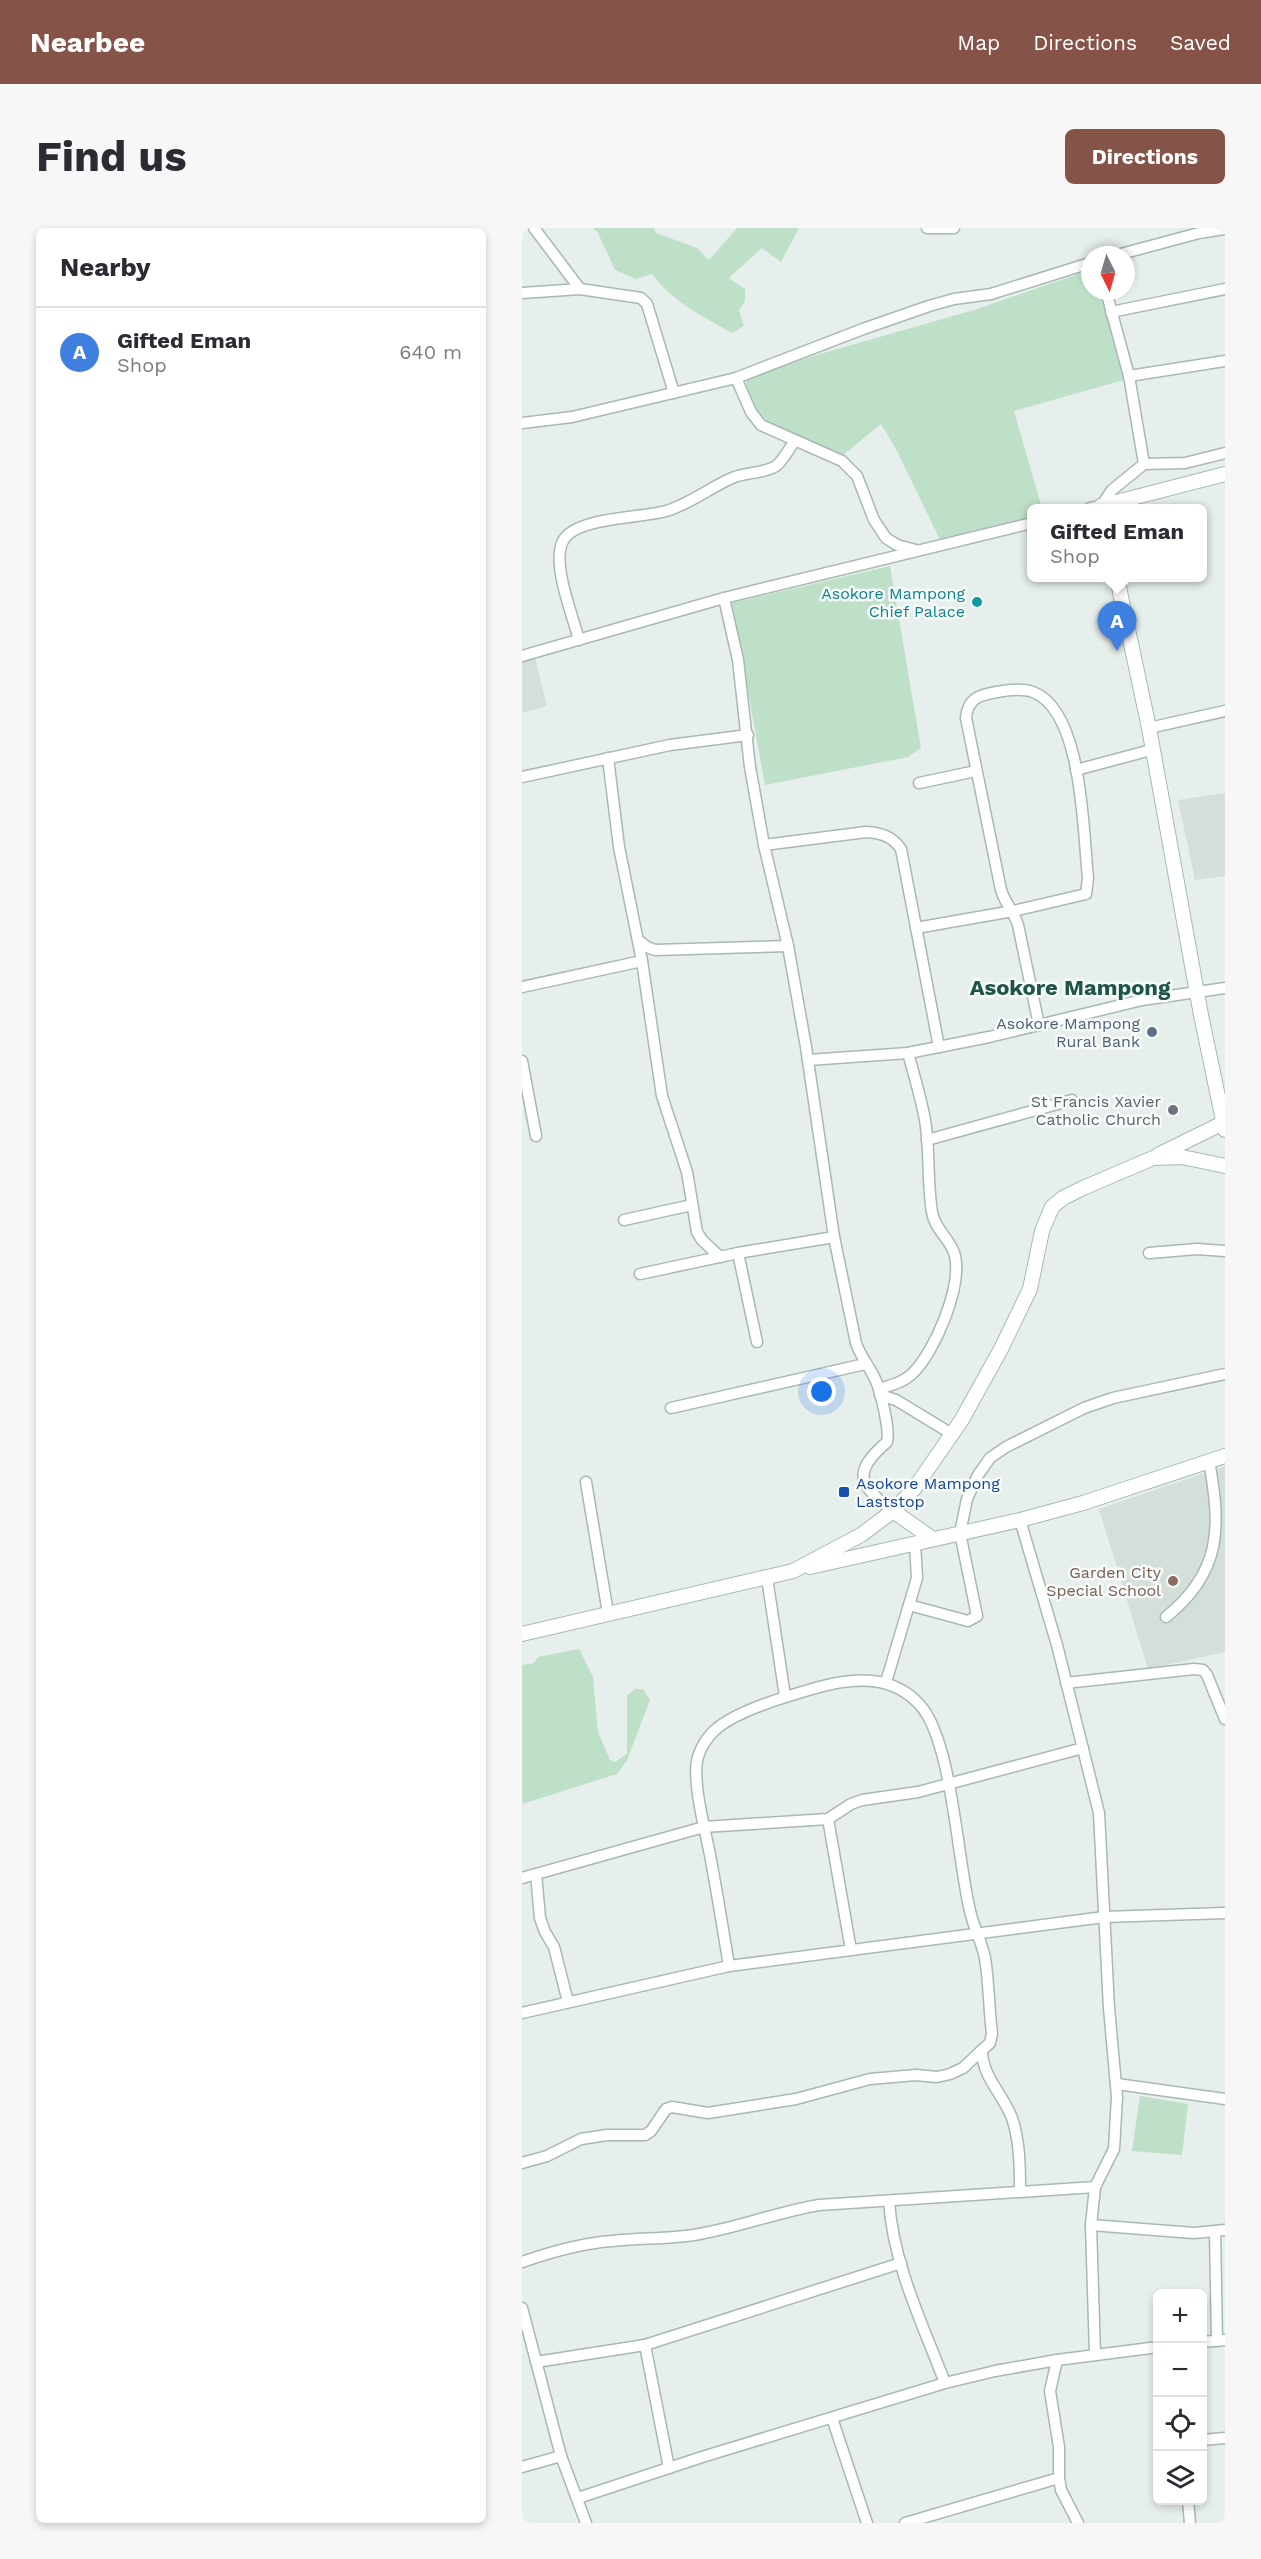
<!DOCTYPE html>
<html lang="en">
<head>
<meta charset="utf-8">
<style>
  :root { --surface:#fff; --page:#f7f7f7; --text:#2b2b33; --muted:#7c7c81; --line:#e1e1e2; --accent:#855347 }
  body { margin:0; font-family:"Work Sans",sans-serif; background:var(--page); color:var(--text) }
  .controls { position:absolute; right:18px; bottom:18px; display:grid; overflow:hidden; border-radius:9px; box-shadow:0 3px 9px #0003 }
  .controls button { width:54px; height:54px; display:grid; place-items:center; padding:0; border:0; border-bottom:2px solid var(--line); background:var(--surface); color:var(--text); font:30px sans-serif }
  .compass { position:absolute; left:559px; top:18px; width:54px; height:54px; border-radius:50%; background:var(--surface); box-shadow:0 3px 9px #0003; rotate:175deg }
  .you { position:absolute; left:300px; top:1164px; width:21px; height:21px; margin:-15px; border:4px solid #fff; border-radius:50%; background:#1a73e8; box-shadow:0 0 0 9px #1a73e833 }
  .badge { display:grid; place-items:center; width:39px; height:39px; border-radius:50%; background:var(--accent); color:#fff; font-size:20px; font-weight:700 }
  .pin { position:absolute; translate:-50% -50px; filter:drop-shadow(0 2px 3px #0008) }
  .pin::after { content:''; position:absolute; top:32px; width:21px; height:18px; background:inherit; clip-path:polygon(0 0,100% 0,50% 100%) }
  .popup { position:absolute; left:505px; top:276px; width:180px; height:78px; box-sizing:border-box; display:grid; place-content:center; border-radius:9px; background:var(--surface); filter:drop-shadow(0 2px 4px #0005); font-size:20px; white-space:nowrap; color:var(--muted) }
  .popup b { font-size:22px; color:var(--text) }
  .popup::after { content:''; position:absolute; left:50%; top:100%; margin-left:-12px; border:12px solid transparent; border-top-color:var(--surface) }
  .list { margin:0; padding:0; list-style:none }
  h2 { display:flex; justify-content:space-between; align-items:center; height:78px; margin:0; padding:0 24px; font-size:26px }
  h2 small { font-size:20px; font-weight:400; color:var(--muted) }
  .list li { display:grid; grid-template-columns:39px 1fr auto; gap:18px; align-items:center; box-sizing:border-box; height:90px; padding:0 24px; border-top:2px solid var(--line) }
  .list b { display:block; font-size:22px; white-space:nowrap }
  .list p { margin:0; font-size:20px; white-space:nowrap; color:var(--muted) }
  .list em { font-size:20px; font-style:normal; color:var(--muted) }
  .icon { flex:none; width:33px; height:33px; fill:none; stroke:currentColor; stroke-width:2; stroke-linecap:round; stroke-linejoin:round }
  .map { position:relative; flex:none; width:703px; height:2295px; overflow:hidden; border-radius:9px }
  header { display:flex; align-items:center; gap:36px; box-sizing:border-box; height:84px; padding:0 30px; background:var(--accent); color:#fff }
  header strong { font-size:28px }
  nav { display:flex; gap:33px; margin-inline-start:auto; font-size:21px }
  .intro { display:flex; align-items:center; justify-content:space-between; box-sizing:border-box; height:144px; padding:0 36px }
  h1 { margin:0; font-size:42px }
  .button { padding:15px 27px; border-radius:9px; background:var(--accent); color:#fff; font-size:21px; font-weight:700 }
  main { display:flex; gap:36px; padding:0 36px }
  aside { flex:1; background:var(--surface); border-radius:9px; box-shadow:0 3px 9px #0003 }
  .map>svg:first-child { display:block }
</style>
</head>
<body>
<header>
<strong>Nearbee</strong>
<nav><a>Map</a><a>Directions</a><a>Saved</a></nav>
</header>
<div class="intro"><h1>Find us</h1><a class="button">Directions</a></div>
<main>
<aside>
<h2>Nearby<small></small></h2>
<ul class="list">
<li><span class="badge" style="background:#3f7fe0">A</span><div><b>Gifted Eman</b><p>Shop</p></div><em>640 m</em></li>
</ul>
</aside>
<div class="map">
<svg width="703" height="2295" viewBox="0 0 703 2295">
  <rect width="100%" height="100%" fill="#e6efeb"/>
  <g fill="#d4dfda">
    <polygon points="13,429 25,478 0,485 0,432"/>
    <polygon points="703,565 703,648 673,652 656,572"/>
    <polygon points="703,1238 703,1424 626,1441 577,1281"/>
  </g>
  <g fill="#bfe0c8">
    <path d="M71,0h61l2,5 41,15 12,12 28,-32h62l-18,34 -19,-14 -33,30 16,11v12l-6,9 5,16 -12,7c-30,-17 -59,-31 -80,-59l-16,5 -21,-9 -17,-37z"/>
    <path d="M568,42v21h13l24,88 -113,32 28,97h-10l-1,10 -91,22 -43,-89 -16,-27 -38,31c-37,-14 -93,-26 -97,-74l5,-4 69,-23 154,-44z"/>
    <polygon points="368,338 399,520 386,529 243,557 210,375"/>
    <polygon points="57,1421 71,1449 76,1504 88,1532 93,1534 105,1526 105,1468 113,1461 121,1461 128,1472 105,1532 95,1546 0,1576 0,1437 12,1435 16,1429"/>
    <polygon points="618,1868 666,1876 660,1927 610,1923"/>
  </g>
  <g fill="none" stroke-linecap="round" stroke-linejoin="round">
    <g stroke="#a8b8b2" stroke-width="13">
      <g id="street">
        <polyline points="12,0 58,61"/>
        <polyline points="405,0 432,0"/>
        <polyline points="595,27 677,5 703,1"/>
        <polyline points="0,65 58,61 119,70 125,76 152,165"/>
        <polyline points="589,84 703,61"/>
        <polyline points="607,148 703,133"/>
        <polyline points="214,150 229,184 239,197 320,233 335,248 352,292 364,310 375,317 394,322"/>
        <polyline points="0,195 50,189 214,150 341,101 407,78 432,71 469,66 568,35"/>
        <polyline points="622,236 663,235 703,225"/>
        <polyline points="568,280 579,278 590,262 622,236 607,148 584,63"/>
        <path d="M202,370l14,62 12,107 14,78 24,101 18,101 28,190 22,106c5,15 14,24 20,38 5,12 14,49 11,61 -36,31 -28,43 6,69"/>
        <path d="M57,412c-6,-24 -28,-77 -16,-99 12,-24 79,-23 103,-30 24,-7 43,-23 66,-33 13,-6 31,-4 44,-12 7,-5 13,-18 19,-25"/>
        <polyline points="0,428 202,370 510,295"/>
        <polyline points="627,500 703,483"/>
        <polyline points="86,530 97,619 120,733 140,868 165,944 175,1004 180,1012 198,1029"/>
        <polyline points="554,542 629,522"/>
        <polyline points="0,549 148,517 226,507"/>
        <polyline points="397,555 454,543"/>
        <path d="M242,617l102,-13c15,1 26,4 35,17l38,198"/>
        <path d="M394,700l97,-17 73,-17 2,-16c-5,-46 -5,-167 -55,-186 -11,-4 -25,-2 -36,0 -18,3 -29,6 -31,26l35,172c4,13 13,22 17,35l21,100"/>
        <polyline points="116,712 125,719 133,722 266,718"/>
        <polyline points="0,759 120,733"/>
        <polyline points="286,832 386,825 467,809 620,772 703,760"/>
        <polyline points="0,833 14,908"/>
        <polyline points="405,912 550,872"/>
        <polyline points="102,992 170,977"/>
        <polyline points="216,1025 235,1114"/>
        <polyline points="627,1025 675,1021 703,1023"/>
        <polyline points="118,1046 216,1025 312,1009"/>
        <path d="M357,1161c12,-4 23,-6 33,-15 23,-22 50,-87 43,-118 -4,-17 -21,-27 -23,-44 -5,-30 -2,-62 -7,-92 -4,-22 -11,-45 -17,-67"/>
        <polyline points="358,1167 374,1172 430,1206"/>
        <polyline points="149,1180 343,1136"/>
        <polyline points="64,1254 86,1385"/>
        <polyline points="245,1350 263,1468"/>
        <polyline points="387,1377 446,1393 455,1388 438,1305 445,1271 456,1247 468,1230 484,1219 562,1180 591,1170 703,1146"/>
        <path d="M644,1389c56,-45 55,-90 43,-156"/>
        <polyline points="364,1454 395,1350 393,1315"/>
        <polyline points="544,1455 672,1441 681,1442 685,1447 703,1491"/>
        <polyline points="306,1591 329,1722"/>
        <polyline points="14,1646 18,1690 23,1704 32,1719 46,1774"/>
        <polyline points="0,1650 182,1599 306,1591 329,1576 340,1572 396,1564 561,1520"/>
        <polyline points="0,1785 207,1738 582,1689 703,1685"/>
        <path d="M460,1822c0,27 21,44 30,68 8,24 8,49 8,74"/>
        <polyline points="595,1856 703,1871"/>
        <path d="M0,1935l25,-7 34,-17 26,-4h38l6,-4 15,-22 6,-2 36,6 88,-14 74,-20 46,-4 21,2 13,-3 13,-6 19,-18 8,-7 2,-9c-3,-25 -3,-51 -7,-76 -3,-15 -10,-28 -14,-43 -14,-52 -18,-173 -51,-210 -27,-30 -65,-28 -101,-18 -28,8 -82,23 -104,43 -8,7 -16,20 -18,31 -4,25 8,68 13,94 7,37 13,74 19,111"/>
        <polyline points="573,1959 569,1997 573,2127"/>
        <path d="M367,1973c4,63 34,124 56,182"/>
        <polyline points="569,1997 672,2005 703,2002"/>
        <polyline points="693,2004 695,2113"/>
        <path d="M0,2034c29,-10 59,-19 90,-21 27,-3 55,-2 82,-6 43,-7 83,-23 125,-30l276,-18 19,-38 3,-52 -8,-89 -10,-195 -42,-168 -37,-125"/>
        <polyline points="0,2080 39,2228 64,2295"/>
        <polyline points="680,2114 703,2112"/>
        <polyline points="123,2117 147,2240"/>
        <polyline points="535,2132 528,2163 537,2219 537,2250 539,2262 556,2295"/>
        <polyline points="14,2134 123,2117 379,2035"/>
        <polyline points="310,2190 345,2295"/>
        <polyline points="680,2212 703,2210"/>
        <polyline points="0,2239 39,2228"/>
        <polyline points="56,2270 180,2229 423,2155 473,2143 535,2132 636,2119"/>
        <polyline points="666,2272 668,2295"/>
        <polyline points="383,2295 537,2250"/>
      </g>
    </g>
    <g stroke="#a4bbb3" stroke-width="16">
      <g id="secondary">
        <polyline points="580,280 579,278 703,246"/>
        <polyline points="595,350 627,500 679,787 703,902"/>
        <polyline points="636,927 701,895"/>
        <polyline points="371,1283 411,1311"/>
        <polyline points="288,1339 498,1292 561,1275 703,1228"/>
        <polyline points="0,1406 271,1343 339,1307 371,1283 392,1261 439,1193 479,1121 508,1061 520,1003 530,979 541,970 561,960 631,930 660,929 703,938"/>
      </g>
    </g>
    <use href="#street" stroke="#fff" stroke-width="10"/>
    <use href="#secondary" stroke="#fff" stroke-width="14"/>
  </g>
  <circle fill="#0f9aa8" stroke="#f7fbf9" stroke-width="2" cx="455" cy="374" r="6"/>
  <circle fill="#5c6f8a" stroke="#f7fbf9" stroke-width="2" cx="630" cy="804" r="6"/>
  <circle fill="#6b7280" stroke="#f7fbf9" stroke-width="2" cx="651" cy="882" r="6"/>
  <rect fill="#1a4fb4" stroke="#f7fbf9" stroke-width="2" x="316" y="1258" width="12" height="12" rx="3"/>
  <circle fill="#8d6e63" stroke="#f7fbf9" stroke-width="2" cx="651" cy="1353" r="6"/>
  <g text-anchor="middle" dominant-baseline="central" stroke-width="5" stroke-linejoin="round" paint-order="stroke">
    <g font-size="16" fill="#0d838f" stroke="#f7fbf9" text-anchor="end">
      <text x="443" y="365">Asokore Mampong<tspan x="443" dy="18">Chief Palace</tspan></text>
    </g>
    <g font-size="16" fill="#4e5e75" stroke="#f7fbf9" text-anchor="end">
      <text x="618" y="795">Asokore Mampong<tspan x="618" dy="18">Rural Bank</tspan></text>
    </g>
    <g font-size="16" fill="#5b616d" stroke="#f7fbf9" text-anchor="end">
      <text x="639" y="873">St Francis Xavier<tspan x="639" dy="18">Catholic Church</tspan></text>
    </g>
    <g font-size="16" fill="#164399" stroke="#f7fbf9" text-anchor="start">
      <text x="334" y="1255">Asokore Mampong<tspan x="334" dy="18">Laststop</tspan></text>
    </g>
    <g font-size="16" fill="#785e54" stroke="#f7fbf9" text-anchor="end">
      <text x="639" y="1344">Garden City<tspan x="639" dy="18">Special School</tspan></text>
    </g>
    <g font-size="22" font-weight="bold" fill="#1f5548" stroke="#f7fbf9">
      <text x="548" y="759">Asokore Mampong</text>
    </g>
  </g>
</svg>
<div class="controls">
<button>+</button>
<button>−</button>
<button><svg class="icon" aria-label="locate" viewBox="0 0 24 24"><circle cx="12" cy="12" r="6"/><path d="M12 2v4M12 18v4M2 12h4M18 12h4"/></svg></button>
<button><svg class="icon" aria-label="layers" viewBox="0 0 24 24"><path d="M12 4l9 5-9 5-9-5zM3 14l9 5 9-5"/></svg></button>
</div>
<svg class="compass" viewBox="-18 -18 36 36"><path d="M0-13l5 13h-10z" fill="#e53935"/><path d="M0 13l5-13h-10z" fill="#7c7c81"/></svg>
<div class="you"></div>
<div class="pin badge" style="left:595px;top:423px;background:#3f7fe0">A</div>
<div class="popup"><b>Gifted Eman</b>Shop</div>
</div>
</main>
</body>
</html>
